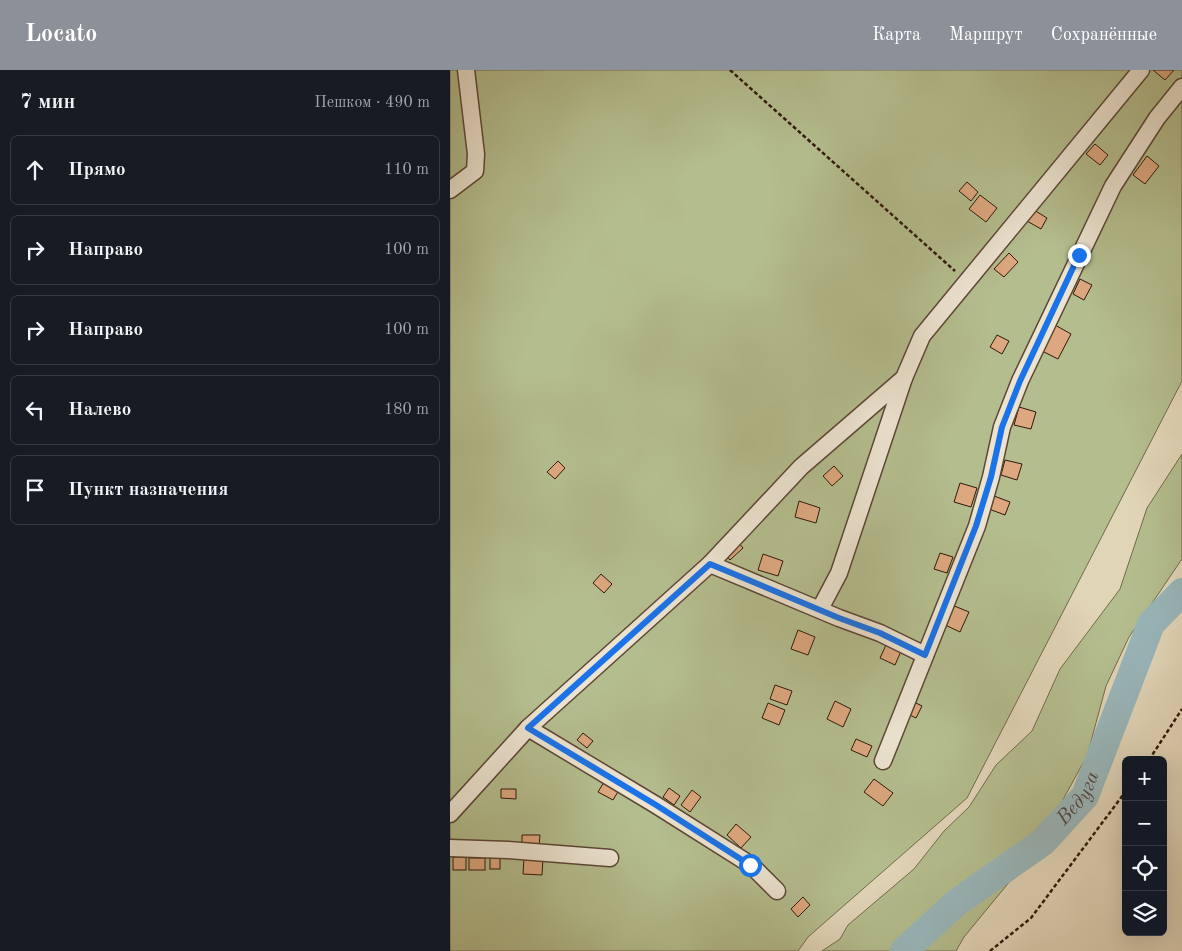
<!DOCTYPE html>
<html lang="ru">
<head>
<meta charset="utf-8">
<style>
  :root { --surface:#171b24; --page:#242831; --text:#f1f3f6; --muted:#9ea1a6; --line:#363941; --accent:#8c9099 }
  body { margin:0; font-family:"Old Standard TT",serif; background:var(--page); color:var(--text) }
  .controls { position:absolute; right:15px; bottom:15px; display:grid; overflow:hidden; border-radius:8px; box-shadow:0 5px 20px #0002 }
  .controls button { width:45px; height:45px; display:grid; place-items:center; padding:0; border:0; border-bottom:1px solid var(--line); background:var(--surface); color:var(--text); font:25px sans-serif }
  .stop { position:absolute; width:15px; height:15px; margin:-11px; border:4px solid #1a73e8; border-radius:50%; background:#fff }
  .stop.end { background:#1a73e8; border-color:#fff; box-shadow:0 1px 5px #0008 }
  .list { margin:0; padding:0; list-style:none }
  h2 { display:flex; justify-content:space-between; align-items:center; height:65px; margin:0; padding:0 20px; font-size:21px }
  h2 small { font-size:16px; font-weight:400; color:var(--muted) }
  .list li { display:grid; grid-template-columns:32px 1fr auto; gap:15px; align-items:center; box-sizing:border-box; height:70px; margin:0 10px 10px; padding:0 10px; border:1px solid var(--line); border-radius:8px }
  .list b { display:block; font-size:19px; white-space:nowrap }
  .list em { font-size:16px; font-style:normal; color:var(--muted) }
  .icon { flex:none; width:28px; height:28px; fill:none; stroke:currentColor; stroke-width:2; stroke-linecap:round; stroke-linejoin:round }
  .map { position:relative; flex:none; width:732px; height:881px; overflow:hidden }
  header { display:flex; align-items:center; gap:30px; box-sizing:border-box; height:70px; padding:0 25px; background:var(--accent); color:#fff }
  header strong { font-size:24px }
  nav { display:flex; gap:28px; margin-inline-start:auto; font-size:18px }
  main { display:flex }
  aside { flex:1; background:var(--surface) }
  .map>svg:first-child { display:block }
</style>
</head>
<body>
<header>
<strong>Locato</strong>
<nav><a>Карта</a><a>Маршрут</a><a>Сохранённые</a></nav>
</header>
<main>
<aside>
<h2>7 мин<small>Пешком · 490 m</small></h2>
<ul class="list">
<li><svg class="icon" aria-label="ahead" viewBox="0 0 24 24"><path d="M12 20V5M6 11l6-6 6 6"/></svg><div><b>Прямо</b></div><em>110 m</em></li>
<li><svg class="icon" aria-label="right" viewBox="0 0 24 24"><path d="M7 20v-9h11M14 6l5 5-5 5"/></svg><div><b>Направо</b></div><em>100 m</em></li>
<li><svg class="icon" aria-label="right" viewBox="0 0 24 24"><path d="M7 20v-9h11M14 6l5 5-5 5"/></svg><div><b>Направо</b></div><em>100 m</em></li>
<li><svg class="icon" aria-label="left" viewBox="0 0 24 24"><path d="M17 20v-9H6M10 6l-5 5 5 5"/></svg><div><b>Налево</b></div><em>180 m</em></li>
<li><svg class="icon" aria-label="arrive" viewBox="0 0 24 24"><path d="M6 21V4h12l-3 4 3 4H6"/></svg><div><b>Пункт назначения</b></div></li>
</ul>
</aside>
<div class="map">
<svg width="732" height="881" viewBox="0 0 732 881">
  <rect width="100%" height="100%" fill="#e1d5b8"/>
  <filter id="stains"><feTurbulence type="fractalNoise" baseFrequency=".004" numOctaves="4"/><feColorMatrix values="0 0 0 0 .2 0 0 0 0 .09 0 0 0 0 .02 0 0 0 .5 -.17"/></filter>
  <radialGradient id="worn" r=".72"><stop offset=".6" stop-color="#630" stop-opacity="0"/><stop offset="1" stop-color="#630" stop-opacity=".3"/></radialGradient>
  <g fill="#b4bd8e" stroke="#726a4c">
    <polygon points="0,0 732,0 732,311 517,728 358,867 348,881 0,881"/>
    <polygon points="732,384 732,489 679,567 656,616 637,686 584,782 514,867 506,881 372,881 390,869 398,855 464,799 494,761 519,737 546,695 582,661 610,599 670,519 697,438"/>
  </g>
  <g fill="none" stroke-linecap="round" stroke-linejoin="round">
    <path stroke="#99b6ba" stroke-width="28" id="s1" d="M454,881l52,-48 87,-61 42,-46 66,-172 31,-32"/>
  </g>
  <g fill="#dda87f" stroke="#30180b">
    <polygon points="703,0 724,0 715,10"/>
    <polygon points="645,74 658,85 650,95 636,84"/>
    <polygon points="697,86 709,96 695,114 683,105"/>
    <polygon points="517,112 528,122 521,131 509,121"/>
    <polygon points="530,125 547,138 536,152 519,139"/>
    <polygon points="584,140 597,148 591,159 577,151"/>
    <polygon points="559,183 568,192 554,207 544,199"/>
    <polygon points="630,209 642,215 634,230 623,224"/>
    <polygon points="605,255 621,264 608,289 592,281"/>
    <polygon points="547,265 559,271 552,284 540,277"/>
    <polygon points="569,337 586,342 581,359 564,355"/>
    <polygon points="555,390 572,394 567,410 551,405"/>
    <polygon points="108,391 115,398 105,409 97,402"/>
    <polygon points="384,396 393,406 382,416 373,406"/>
    <polygon points="510,413 527,418 521,437 504,432"/>
    <polygon points="544,426 560,432 555,445 539,439"/>
    <polygon points="349,431 370,438 366,453 345,447"/>
    <polygon points="288,472 293,478 280,490 275,484"/>
    <polygon points="490,483 503,487 497,503 484,499"/>
    <polygon points="313,484 333,491 328,506 308,500"/>
    <polygon points="151,504 162,514 154,523 143,513"/>
    <polygon points="502,535 519,542 510,562 493,554"/>
    <polygon points="348,560 365,567 358,585 341,579"/>
    <polygon points="436,575 451,581 445,595 430,588"/>
    <polygon points="325,615 342,621 337,635 320,629"/>
    <polygon points="385,631 401,639 393,657 377,649"/>
    <polygon points="464,632 472,636 466,648 458,644"/>
    <polygon points="318,633 335,640 329,655 312,648"/>
    <polygon points="133,663 143,671 137,678 127,670"/>
    <polygon points="406,669 422,676 417,687 401,680"/>
    <polygon points="424,709 443,723 433,736 414,722"/>
    <polygon points="154,712 169,720 163,730 148,722"/>
    <polygon points="219,718 230,726 224,735 213,727"/>
    <polygon points="51,719 66,719 66,729 51,728"/>
    <polygon points="242,720 251,727 240,742 231,735"/>
    <polygon points="286,754 301,767 291,778 277,765"/>
    <polygon points="72,765 90,765 89,776 72,775"/>
    <rect x="3" y="787" width="13" height="13"/>
    <polygon points="74,787 93,788 92,805 73,804"/>
    <rect x="19" y="788" width="16" height="12"/>
    <rect x="40" y="788" width="10" height="11"/>
    <polygon points="353,827 360,835 348,847 341,839"/>
  </g>
  <g fill="none" stroke-linecap="round" stroke-linejoin="round">
    <g stroke="#5c4736" stroke-width="19">
      <g id="minor">
        <polyline points="0,120 25,101 26,84 16,0"/>
        <polyline points="260,494 389,548 430,563 475,585"/>
        <polyline points="370,539 389,503 454,308 472,266 691,0"/>
        <polyline points="78,658 206,735 301,795 327,821"/>
        <polyline points="433,691 527,456 541,407 552,357 570,311 663,116 707,48 732,17"/>
        <polyline points="0,744 78,658 260,494 351,397 454,308"/>
        <polyline points="0,778 58,780 160,788"/>
      </g>
    </g>
    <g stroke="#30180b" stroke-width="2.5" stroke-dasharray="4 2.5" stroke-linecap="butt">
      <polyline points="280,0 505,201"/>
      <polyline points="699,690 732,639"/>
      <polyline points="540,881 581,848 676,721"/>
    </g>
    <use href="#minor" stroke="#ece4d1" stroke-width="16"/>
  </g>
  <g fill="none" stroke-linecap="round" stroke-linejoin="round">
    <polyline stroke="#1a73e8" stroke-width="6" points="300,795 206,735 78,658 260,494 389,548 430,563 475,585 526,456 541,407 552,357 570,311 629,185"/>
  </g>
  <g text-anchor="middle" dominant-baseline="central" stroke-width="4" stroke-linejoin="round" paint-order="stroke">
    <g font-size="20" font-style="italic" fill="#504740" stroke="#ece4d1">
      <text stroke="none"><textPath href="#s1" startOffset="234">Ведуга</textPath></text>
    </g>
  </g>
  <rect width="100%" height="100%" filter="url(#stains)"/>
  <rect width="100%" height="100%" fill="url(#worn)"/>
</svg>
<div class="controls">
<button>+</button>
<button>−</button>
<button><svg class="icon" aria-label="locate" viewBox="0 0 24 24"><circle cx="12" cy="12" r="6"/><path d="M12 2v4M12 18v4M2 12h4M18 12h4"/></svg></button>
<button><svg class="icon" aria-label="layers" viewBox="0 0 24 24"><path d="M12 4l9 5-9 5-9-5zM3 14l9 5 9-5"/></svg></button>
</div>
<div class="stop" style="left:300px;top:795px"></div>
<div class="stop end" style="left:629px;top:185px"></div>
</div>
</main>
</body>
</html>
